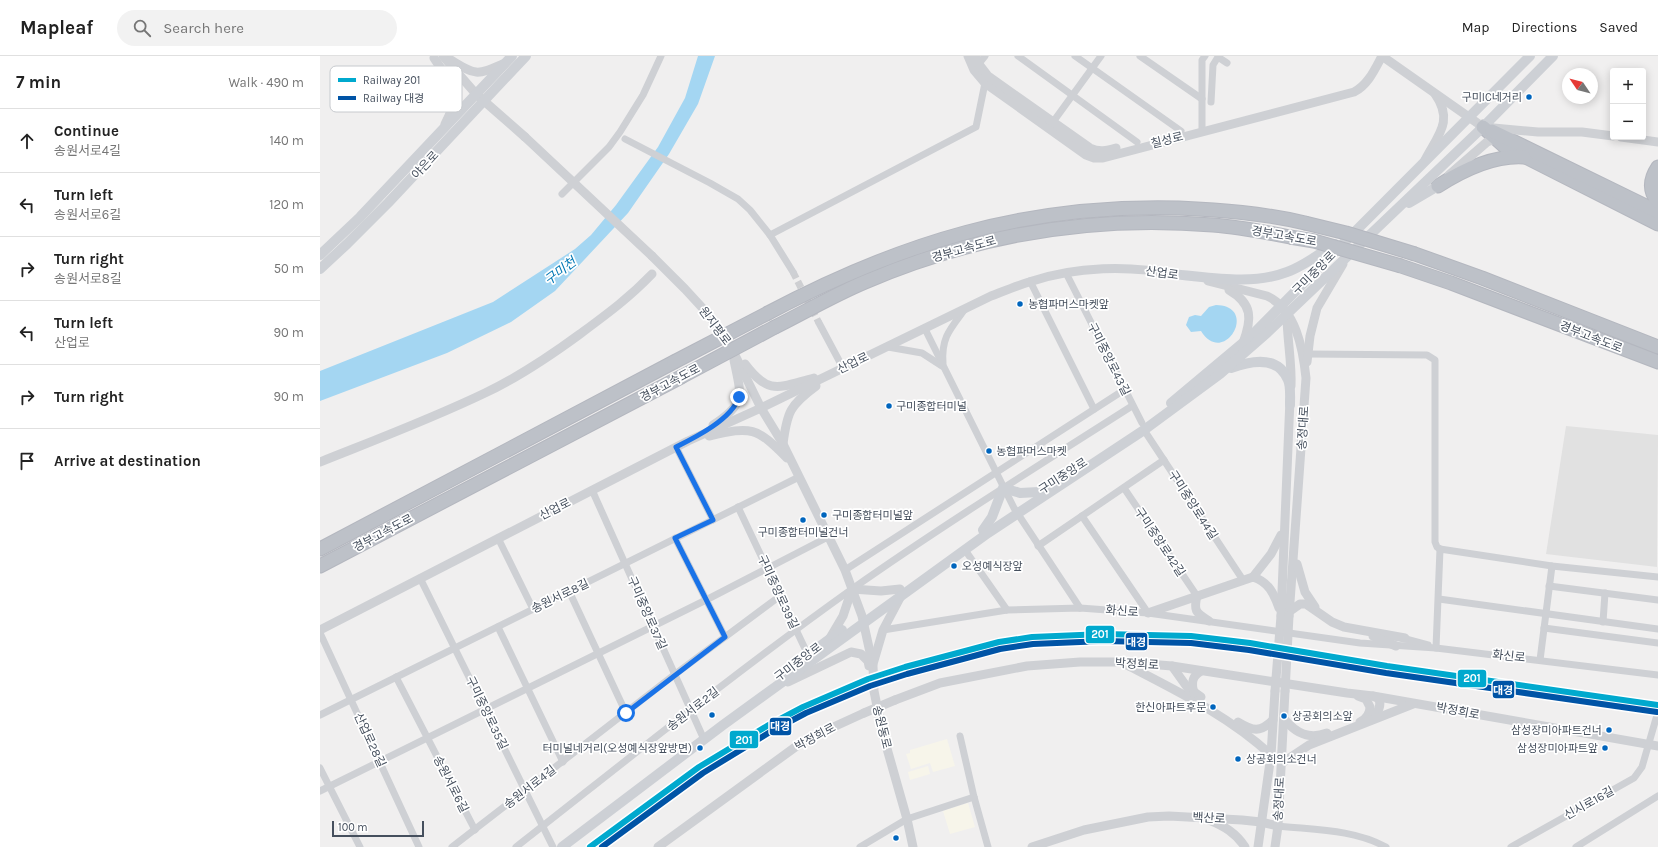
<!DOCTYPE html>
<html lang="en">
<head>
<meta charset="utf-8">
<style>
  :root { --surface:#fff; --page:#f2f2f2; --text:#222; --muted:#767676; --line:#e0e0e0 }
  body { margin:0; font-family:Karla,"Noto Sans KR",sans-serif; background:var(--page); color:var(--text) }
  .controls { position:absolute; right:12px; top:12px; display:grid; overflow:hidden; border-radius:4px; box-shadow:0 2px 10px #0003 }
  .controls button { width:36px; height:36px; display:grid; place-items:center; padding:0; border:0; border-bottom:1px solid var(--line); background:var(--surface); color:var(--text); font:20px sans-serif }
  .compass { position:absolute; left:1242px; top:12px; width:36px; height:36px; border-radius:50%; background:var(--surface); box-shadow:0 2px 10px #0003; rotate:305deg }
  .scale { position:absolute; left:12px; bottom:10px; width:92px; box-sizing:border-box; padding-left:4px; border:2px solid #454f5d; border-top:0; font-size:11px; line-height:14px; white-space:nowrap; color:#454f5d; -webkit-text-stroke:3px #fff; paint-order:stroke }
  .stop { position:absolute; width:12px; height:12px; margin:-9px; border:3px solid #1a73e8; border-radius:50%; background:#fff }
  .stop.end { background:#1a73e8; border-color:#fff; box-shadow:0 1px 4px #0008 }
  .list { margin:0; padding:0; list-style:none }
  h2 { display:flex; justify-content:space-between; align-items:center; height:52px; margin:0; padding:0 16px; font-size:17px }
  h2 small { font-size:13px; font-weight:400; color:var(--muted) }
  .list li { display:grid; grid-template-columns:26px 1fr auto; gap:12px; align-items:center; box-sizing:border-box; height:64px; padding:0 16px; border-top:1px solid var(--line) }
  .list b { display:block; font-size:15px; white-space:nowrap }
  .list p { margin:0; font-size:13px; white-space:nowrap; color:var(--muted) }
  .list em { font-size:13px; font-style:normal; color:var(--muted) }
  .icon { flex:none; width:22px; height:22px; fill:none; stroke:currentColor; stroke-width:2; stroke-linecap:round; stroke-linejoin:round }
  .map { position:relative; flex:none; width:1338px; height:791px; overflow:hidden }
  header { display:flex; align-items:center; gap:24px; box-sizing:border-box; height:56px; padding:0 20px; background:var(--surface); border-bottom:1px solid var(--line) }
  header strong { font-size:19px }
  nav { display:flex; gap:22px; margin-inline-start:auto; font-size:14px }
  .search { width:280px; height:36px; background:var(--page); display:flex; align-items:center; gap:10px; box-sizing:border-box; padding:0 14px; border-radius:22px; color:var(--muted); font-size:15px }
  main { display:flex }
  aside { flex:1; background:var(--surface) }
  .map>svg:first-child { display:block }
</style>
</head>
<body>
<header>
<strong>Mapleaf</strong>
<div class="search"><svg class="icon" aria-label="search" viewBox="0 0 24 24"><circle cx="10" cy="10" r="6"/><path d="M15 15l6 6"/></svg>Search here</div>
<nav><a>Map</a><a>Directions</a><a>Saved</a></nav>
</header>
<main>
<aside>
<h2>7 min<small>Walk · 490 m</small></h2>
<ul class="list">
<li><svg class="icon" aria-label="ahead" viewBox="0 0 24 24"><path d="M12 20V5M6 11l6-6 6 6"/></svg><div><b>Continue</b><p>송원서로4길</p></div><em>140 m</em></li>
<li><svg class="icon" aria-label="left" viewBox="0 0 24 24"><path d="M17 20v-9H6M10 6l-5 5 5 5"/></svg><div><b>Turn left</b><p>송원서로6길</p></div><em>120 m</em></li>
<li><svg class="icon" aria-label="right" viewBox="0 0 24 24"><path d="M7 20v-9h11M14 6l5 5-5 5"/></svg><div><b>Turn right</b><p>송원서로8길</p></div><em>50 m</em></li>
<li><svg class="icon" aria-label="left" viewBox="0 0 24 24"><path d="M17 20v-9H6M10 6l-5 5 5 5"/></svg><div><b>Turn left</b><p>산업로</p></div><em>90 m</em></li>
<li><svg class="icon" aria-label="right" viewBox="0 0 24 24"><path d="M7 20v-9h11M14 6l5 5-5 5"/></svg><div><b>Turn right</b></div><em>90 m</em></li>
<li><svg class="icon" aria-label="arrive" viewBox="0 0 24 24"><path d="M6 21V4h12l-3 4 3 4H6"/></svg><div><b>Arrive at destination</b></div></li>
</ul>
</aside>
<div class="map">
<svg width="1338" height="791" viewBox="0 0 1338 791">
  <rect width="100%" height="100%" fill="#f0efef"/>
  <g fill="#f7f5ea">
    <polygon points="627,683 635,710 613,716 610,707 591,713 586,698 590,697 590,694"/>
    <polygon points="608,710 610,718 590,724 588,716"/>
    <polygon points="648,747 655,771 630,778 623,755"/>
  </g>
  <polygon fill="#e1e1e1" points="1246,370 1338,379 1337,511 1226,498"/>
  <g fill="#a4d6f2">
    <polygon points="378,0 395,0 378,48 349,98 308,157 235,235 191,266 127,297 0,345 0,315 173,246 255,193 271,179 296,149 338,91 365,42"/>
    <path d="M896,249c44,1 8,63 -15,26l-10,1 -5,-7 3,-8 6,-2 6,1 8,-9z"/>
  </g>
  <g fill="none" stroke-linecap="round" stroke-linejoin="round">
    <g stroke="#cecfd2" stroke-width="7" stroke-dasharray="7 3.5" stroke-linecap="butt">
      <polyline points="473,216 499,267"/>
      <polyline points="1337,659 1338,648"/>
    </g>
    <g stroke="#b4b7bf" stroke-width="15">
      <g id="motorway">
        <polyline points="1163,71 1184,90 1338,168"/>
        <polyline points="1172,75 1338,156"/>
        <path d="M1338,111c-8,12 -9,24 0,35"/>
        <path d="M1118,130c25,-16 55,-31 86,-29"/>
        <polyline points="1095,198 1162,222 1338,291"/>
        <polyline points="1081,210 1131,227 1338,306"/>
        <path d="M448,257c134,-71 258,-109 411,-105 42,2 84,5 126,15"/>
        <path d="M455,271c30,-15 59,-32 90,-45 110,-47 228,-67 348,-57 26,2 52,7 77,12"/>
        <polyline points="0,493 354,306"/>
        <polyline points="0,510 361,321"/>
      </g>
    </g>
    <g stroke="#ced0d4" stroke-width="7">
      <polyline points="698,0 817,86"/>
      <polyline points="755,0 861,75"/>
      <polyline points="820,0 882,43"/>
      <polyline points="657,10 665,0"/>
      <polyline points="891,46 893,9 898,1 907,7"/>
      <polyline points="733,66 781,0"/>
      <polyline points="882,76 882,4 885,0"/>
      <polyline points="305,83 390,127 418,143 430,154 450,179 473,216"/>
      <polyline points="242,138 289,91 300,76 323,39 341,0"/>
      <polyline points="450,179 656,71 665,27 667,23"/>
      <polyline points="746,217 822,367"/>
      <polyline points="710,225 774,353"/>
      <polyline points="499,267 523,312"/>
      <polyline points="605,273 694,452 760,552"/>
      <polyline points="568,291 602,297 622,310"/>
      <polyline points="988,298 1107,299 1115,304 1115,486 1117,491 1120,493"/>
      <path d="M623,307c-2,-26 8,-35 22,-54"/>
      <polyline points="824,374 923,524"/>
      <polyline points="356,391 393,464"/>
      <polyline points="804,432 877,540"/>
      <polyline points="272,434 382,679"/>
      <polyline points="418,451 488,599"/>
      <polyline points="762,460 828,557"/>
      <polyline points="178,482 213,553"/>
      <polyline points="355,482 405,581"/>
      <polyline points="718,490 844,404"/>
      <polyline points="645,494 687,554"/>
      <polyline points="525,514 804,334"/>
      <polyline points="100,522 233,791"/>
      <polyline points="1229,530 1338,544"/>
      <polyline points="249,535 306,657"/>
      <polyline points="1119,543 1338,573"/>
      <polyline points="1283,566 1285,537"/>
      <polyline points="178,571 243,706"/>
      <polyline points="1224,572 1338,587"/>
      <polyline points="563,574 687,554 760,552 828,557 1040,587 1116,592 1338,619"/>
      <polyline points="0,577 99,791"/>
      <polyline points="1082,582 1108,589"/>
      <polyline points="1116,592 1120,493 1232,510 1338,521"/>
      <polyline points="1220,604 1232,510"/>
      <polyline points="76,621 155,774"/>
      <polyline points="0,659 479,421"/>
      <polyline points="640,680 654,741 668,791"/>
      <polyline points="0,712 40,791"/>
      <polyline points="0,735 386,544 508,481"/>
      <path d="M958,770c36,4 75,3 108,21"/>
      <polyline points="132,791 354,619 460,540"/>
      <path d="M196,791c111,-87 221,-176 336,-258 91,-64 186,-123 280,-183"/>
      <polyline points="540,791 587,763 654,741"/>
      <polyline points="1191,791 1314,722 1322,711 1337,659"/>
      <polyline points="1256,791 1338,740"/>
    </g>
    <g stroke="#ced0d4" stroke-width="9">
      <polyline points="123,0 156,38 205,81"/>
      <path d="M648,0l6,14 11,13 101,72 8,3h9l251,-66c14,-7 21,-23 28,-36"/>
      <path d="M655,0l3,7 10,13 102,72c9,4 16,3 26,0"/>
      <polyline points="1062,0 1163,71 1218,76 1262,76 1293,80"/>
      <path d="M114,2c19,29 29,32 11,66"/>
      <path d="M131,4c25,16 26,15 52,4"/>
      <polyline points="1301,81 1338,86"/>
      <path d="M1105,104c13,-25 29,-39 10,-66"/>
      <polyline points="1129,119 1167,86 1179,81"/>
      <polyline points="332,200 365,233 388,258 411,291 441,352 463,388 525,514 542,560 553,610 554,635 562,675 587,763 593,791"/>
      <path d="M888,225l59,15c29,13 36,53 39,82l-17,238"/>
      <path d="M909,234c24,14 23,29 14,53"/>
      <path d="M967,259c0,24 5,47 4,71"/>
      <polyline points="987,306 990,280 997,252 1023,208"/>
      <path d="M425,308c24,32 34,23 69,14"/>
      <path d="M393,369c34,-22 28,-30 21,-65"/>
      <path d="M389,380c43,-10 47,-9 78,22"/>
      <path d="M463,388c4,-32 7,-39 33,-58"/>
      <path d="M0,406c55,-22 111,-43 165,-69 34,-16 65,-37 95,-59 27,-20 49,-36 72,-60"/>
      <polyline points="977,508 985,536 995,551"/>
      <polyline points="933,521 951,498 961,479"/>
      <polyline points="532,533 561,535 580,533"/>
      <path d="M877,540c-4,16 0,17 12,25"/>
      <polyline points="970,555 980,548 986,548 1012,566 1024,571 1085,582"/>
      <path d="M828,557l105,-36c16,5 21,17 26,31"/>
      <polyline points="961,560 970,343"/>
      <path d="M0,574l368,-189 73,-33 230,-112c13,-5 25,-10 38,-14 47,-16 101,-17 149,-7"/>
      <polyline points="1053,580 1076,590"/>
      <polyline points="510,582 523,560 532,533"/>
      <polyline points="553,608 563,574 581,540"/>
      <path d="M807,609c50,26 102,51 144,90"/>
      <polyline points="852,610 867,631 881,641"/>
      <polyline points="468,626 531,596 541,598 548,605 549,610"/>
      <path d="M874,637c-3,-10 -2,-17 7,-22"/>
      <path d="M1038,640l8,3 4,8c0,7 -4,12 -10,15"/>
      <polyline points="575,644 620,627 707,610 760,606 803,606 852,610 1027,637 1053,640 1338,690"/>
      <path d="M965,664c11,13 24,20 42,13"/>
      <path d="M1051,664c6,-6 11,-13 8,-21l-6,-3"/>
      <path d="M918,666c15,9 22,11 35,-2"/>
      <polyline points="962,707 989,689 1093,648"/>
      <path d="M889,764c15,6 27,13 36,27"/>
      <polyline points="338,791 485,684 544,657"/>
      <polyline points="712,791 764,774 828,761 849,760 922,764 941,766 958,770"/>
      <polyline points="938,791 951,699 955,635"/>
      <polyline points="955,791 958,770 965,635"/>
    </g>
    <g stroke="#cdd0d5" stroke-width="10">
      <polyline points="1089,147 1118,130"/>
      <polyline points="0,199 40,161 192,0"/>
      <polyline points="0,213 27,188 68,147 206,0"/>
      <path d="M851,218c38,3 79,12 116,-2 17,-6 32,-18 48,-28"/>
      <path d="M911,312c19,-7 47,-13 57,12 3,6 2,17 2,25"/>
      <polyline points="851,347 931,280 1210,0"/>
      <polyline points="663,474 672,461 683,432 700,437 719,436"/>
      <polyline points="496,593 522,574"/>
      <polyline points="242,791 403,669 668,477 824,374 900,318 947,277 1163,71 1233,0"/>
    </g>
    <use href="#motorway" stroke="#bdc1c8" stroke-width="13"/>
    <g stroke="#b4b7bf" stroke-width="15" stroke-linecap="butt">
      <g id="motorway-bridge">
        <polyline points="985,167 1026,177 1095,198"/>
        <polyline points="970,181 994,185 1081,210"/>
        <polyline points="354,306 448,257"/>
        <polyline points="361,321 455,271"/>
      </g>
    </g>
    <g stroke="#ced0d4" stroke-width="9">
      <polyline points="205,81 332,200"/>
      <polyline points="955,635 961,560"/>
      <polyline points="965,635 969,560"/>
      <polyline points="544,657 575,644"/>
    </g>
    <use href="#motorway-bridge" stroke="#bdc1c8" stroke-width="13"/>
    <g stroke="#fff" stroke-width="9">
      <polyline id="rail-1" points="270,791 379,711 447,670 483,651 548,623 585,611 679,586 712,581 784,578 871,580 930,587 1067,610 1338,649"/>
    </g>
    <g stroke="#fff" stroke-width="9">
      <polyline id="rail-2" points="282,791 383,717 450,676 486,657 550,630 587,618 680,593 713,588 784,585 871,587 929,594 1066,617 1337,656"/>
    </g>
    <use href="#rail-1" stroke="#00a9ce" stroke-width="6"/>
    <use href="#rail-2" stroke="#0054a6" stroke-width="6"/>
  </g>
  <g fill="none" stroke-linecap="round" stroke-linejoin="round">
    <path stroke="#1a73e8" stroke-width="5" d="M306,657l99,-76 -50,-99 38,-18 -37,-73c20,-10 56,-28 63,-50"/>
  </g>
  <g fill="#0065bd" stroke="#fff" stroke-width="1.5">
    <circle cx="1209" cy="41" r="3.5"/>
    <circle cx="700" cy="248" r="3.5"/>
    <circle cx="569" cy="350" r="3.5"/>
    <circle cx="669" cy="395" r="3.5"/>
    <circle cx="504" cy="459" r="3.5"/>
    <circle cx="483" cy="464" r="3.5"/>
    <circle cx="634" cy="510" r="3.5"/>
    <circle cx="893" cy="651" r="3.5"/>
    <circle cx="392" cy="659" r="3.5"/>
    <circle cx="964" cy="660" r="3.5"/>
    <circle cx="1289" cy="674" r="3.5"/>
    <circle cx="380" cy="692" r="3.5"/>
    <circle cx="1285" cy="692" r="3.5"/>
    <circle cx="918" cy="703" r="3.5"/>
    <circle cx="576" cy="782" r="3.5"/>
  </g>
  <g text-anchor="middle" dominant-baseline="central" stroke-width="3.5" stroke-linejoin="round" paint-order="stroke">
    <g font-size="11" fill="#454f5d" stroke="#fff" text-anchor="start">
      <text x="1202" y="41" text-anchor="end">구미IC네거리</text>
      <text x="708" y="248">농협파머스마켓앞</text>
      <text x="576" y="350">구미종합터미널</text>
      <text x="676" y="395">농협파머스마켓</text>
      <text x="512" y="459">구미종합터미널앞</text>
      <text x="483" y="476" text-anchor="middle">구미종합터미널건너</text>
      <text x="642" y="510">오성예식장앞</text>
      <text x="886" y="651" text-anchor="end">한신아파트후문</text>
      <text x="972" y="660">상공회의소앞</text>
      <text x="1282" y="674" text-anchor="end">삼성장미아파트건너</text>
      <text x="372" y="692" text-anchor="end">터미널네거리(오성예식장앞방면)</text>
      <text x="1278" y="692" text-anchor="end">삼성장미아파트앞</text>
      <text x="926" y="703">상공회의소건너</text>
    </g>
    <g font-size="12" fill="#454f5d" stroke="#fff">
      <text transform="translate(847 84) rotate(-14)">칠성로</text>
      <text transform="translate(105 109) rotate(-47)">야은로</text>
      <text transform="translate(964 180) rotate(10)">경부고속도로</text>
      <text transform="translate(644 193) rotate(-16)">경부고속도로</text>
      <text transform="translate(842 217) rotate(8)">산업로</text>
      <text transform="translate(994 217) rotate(-45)">구미중앙로</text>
      <text transform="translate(395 270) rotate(53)">원지평로</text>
      <text transform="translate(1271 281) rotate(21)">경부고속도로</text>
      <text transform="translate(789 303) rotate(63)">구미중앙로43길</text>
      <text transform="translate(533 307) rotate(-26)">산업로</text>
      <text transform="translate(350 327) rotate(-28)">경부고속도로</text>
      <text transform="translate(983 372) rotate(-86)">송정대로</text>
      <text transform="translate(743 420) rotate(-33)">구미중앙로</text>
      <text transform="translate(873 449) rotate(57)">구미중앙로44길</text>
      <text transform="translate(235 453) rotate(-27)">산업로</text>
      <text transform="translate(63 477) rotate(-28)">경부고속도로</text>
      <text transform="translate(840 486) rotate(56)">구미중앙로42길</text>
      <text transform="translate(458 536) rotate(65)">구미중앙로39길</text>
      <text transform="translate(240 540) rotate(-26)">송원서로8길</text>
      <text transform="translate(802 555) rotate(4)">화신로</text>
      <text transform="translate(327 557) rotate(66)">구미중앙로37길</text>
      <text transform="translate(1189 600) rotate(6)">화신로</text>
      <text transform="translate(478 606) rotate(-37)">구미중앙로</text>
      <text transform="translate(817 608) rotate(3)">박정희로</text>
      <text transform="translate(373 653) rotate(-38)">송원서로2길</text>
      <text transform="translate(1138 655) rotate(11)">박정희로</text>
      <text transform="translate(167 657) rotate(64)">구미중앙로35길</text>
      <text transform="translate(562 671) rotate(76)">송원동로</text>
      <text transform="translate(495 681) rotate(-28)">박정희로</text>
      <text transform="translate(50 684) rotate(65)">산업로28길</text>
      <text transform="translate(131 728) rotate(63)">송원서로6길</text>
      <text transform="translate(210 731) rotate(-38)">송원서로4길</text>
      <text transform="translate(959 743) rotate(-87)">송정대로</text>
      <text transform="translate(1269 747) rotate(-29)">신시로16길</text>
      <text transform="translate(889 762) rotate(3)">백산로</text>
    </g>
    <g font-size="13" font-style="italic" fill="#0177b4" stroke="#fff">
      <text transform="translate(240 215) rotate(-37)">구미천</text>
    </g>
  </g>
  <rect x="10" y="10" width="132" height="46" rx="6" fill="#fff" stroke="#c7cace" stroke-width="1"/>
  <rect x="18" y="22" width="18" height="4" fill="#00a9ce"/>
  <rect x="18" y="40" width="18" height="4" fill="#0054a6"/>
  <g font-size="11" fill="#454f5d">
    <text x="43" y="28">Railway 201</text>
    <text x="43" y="46">Railway 대경</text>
  </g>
  <g stroke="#fff" stroke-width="1.5">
    <rect x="765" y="569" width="30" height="19" rx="4" fill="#00a9ce"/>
    <rect x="805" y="576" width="23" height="19" rx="4" fill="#0054a6"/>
    <rect x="1137" y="613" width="30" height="19" rx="4" fill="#00a9ce"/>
    <rect x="1172" y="624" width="23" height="19" rx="4" fill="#0054a6"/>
    <rect x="449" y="661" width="23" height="19" rx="4" fill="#0054a6"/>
    <rect x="409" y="674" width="30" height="19" rx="4" fill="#00a9ce"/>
  </g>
  <g font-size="11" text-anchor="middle" font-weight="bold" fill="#fff">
    <text x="780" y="582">201</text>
    <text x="816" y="590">대경</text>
    <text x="1152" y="626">201</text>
    <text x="1183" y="638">대경</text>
    <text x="460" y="674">대경</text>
    <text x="424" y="688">201</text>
  </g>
</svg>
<div class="controls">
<button>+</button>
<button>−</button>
</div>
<svg class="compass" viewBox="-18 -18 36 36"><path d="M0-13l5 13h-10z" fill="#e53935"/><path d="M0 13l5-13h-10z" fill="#767676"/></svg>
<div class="scale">100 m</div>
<div class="stop" style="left:306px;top:657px"></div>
<div class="stop end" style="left:419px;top:341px"></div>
</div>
</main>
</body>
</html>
